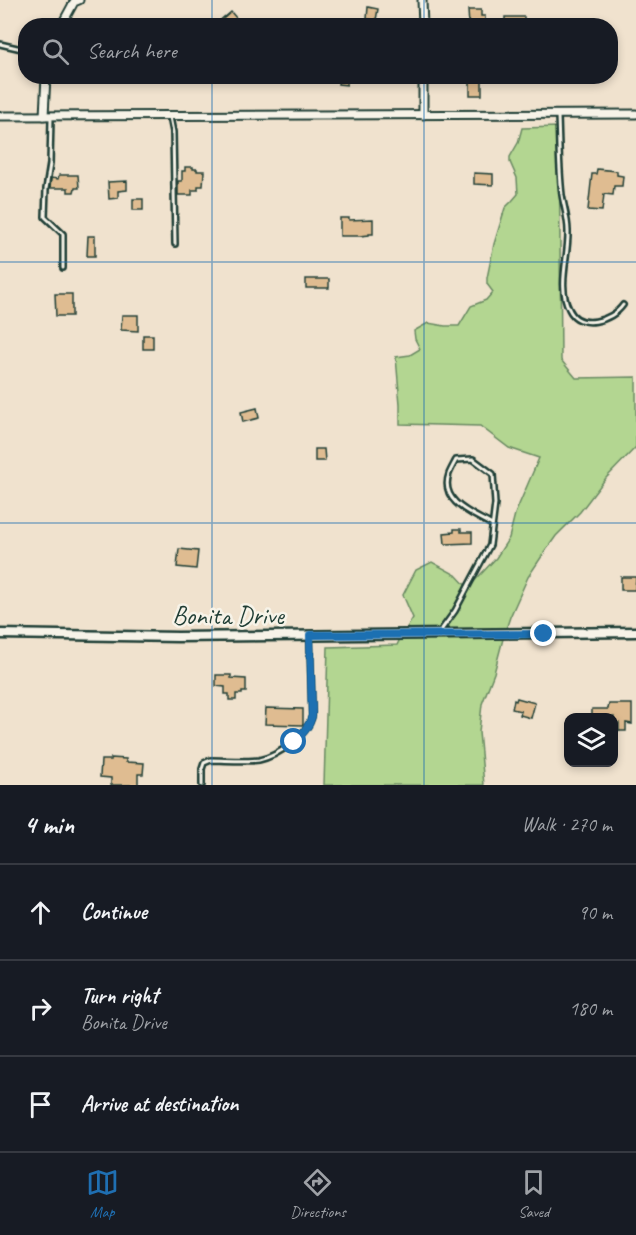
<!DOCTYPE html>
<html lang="en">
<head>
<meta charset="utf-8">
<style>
  :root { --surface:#171b24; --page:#20242c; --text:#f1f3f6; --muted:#9ea1a6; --line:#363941; --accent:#1f6fb2 }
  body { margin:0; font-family:Caveat,sans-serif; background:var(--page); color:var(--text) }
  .controls { position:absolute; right:18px; bottom:18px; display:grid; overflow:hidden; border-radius:12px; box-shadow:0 3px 9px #0003 }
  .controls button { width:54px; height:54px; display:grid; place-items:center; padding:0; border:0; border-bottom:2px solid var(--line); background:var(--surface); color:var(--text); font:30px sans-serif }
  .stop { position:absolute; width:18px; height:18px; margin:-14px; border:4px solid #1f6fb2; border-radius:50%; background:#fff }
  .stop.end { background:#1f6fb2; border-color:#fff; box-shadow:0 2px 6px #0008 }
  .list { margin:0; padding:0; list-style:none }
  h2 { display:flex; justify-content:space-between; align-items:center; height:78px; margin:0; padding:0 24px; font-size:26px }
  h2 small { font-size:20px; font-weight:400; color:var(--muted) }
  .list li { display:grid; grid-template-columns:39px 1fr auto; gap:18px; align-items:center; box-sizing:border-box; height:96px; padding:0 24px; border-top:2px solid var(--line) }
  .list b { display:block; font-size:22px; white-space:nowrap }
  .list p { margin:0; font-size:20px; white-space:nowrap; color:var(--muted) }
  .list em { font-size:20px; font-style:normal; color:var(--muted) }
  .icon { flex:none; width:33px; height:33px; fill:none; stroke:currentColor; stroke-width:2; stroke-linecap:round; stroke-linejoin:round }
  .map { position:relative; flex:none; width:636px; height:785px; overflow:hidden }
  .search { position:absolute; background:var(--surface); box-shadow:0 3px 9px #0003; left:18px; right:18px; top:18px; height:66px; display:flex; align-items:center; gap:15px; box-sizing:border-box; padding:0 21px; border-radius:24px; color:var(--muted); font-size:22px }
  .sheet { height:366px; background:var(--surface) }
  nav { display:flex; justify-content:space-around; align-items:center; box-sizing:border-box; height:84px; border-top:2px solid var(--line); background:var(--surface); font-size:16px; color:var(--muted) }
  nav a { display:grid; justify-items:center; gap:3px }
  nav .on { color:var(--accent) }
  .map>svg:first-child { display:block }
</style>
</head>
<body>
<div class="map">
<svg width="636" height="785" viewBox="0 0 636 785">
  <rect width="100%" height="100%" fill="#f0e2ce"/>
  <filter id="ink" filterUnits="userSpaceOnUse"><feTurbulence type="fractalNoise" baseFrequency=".0167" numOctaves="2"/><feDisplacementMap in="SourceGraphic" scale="12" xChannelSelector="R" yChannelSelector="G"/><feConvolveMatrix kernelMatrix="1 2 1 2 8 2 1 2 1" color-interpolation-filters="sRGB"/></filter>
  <g filter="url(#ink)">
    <g fill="#b3d691" stroke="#698a62" stroke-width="1.5">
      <polygon points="559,127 561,360 576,378 636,377 636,447 606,478 580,512 556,536 544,553 528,577 510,617 506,629 406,629 413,618 403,595 416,570 432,562 456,575 468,588 496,558 509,538 515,514 539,458 509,448 480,426 400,424 400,404 396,357 410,355 420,349 415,339 414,331 428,323 445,326 459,326 471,306 486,300 493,292 487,284 487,278 494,244 505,208 512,201 518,194 517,178 510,162 510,157 518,143 522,128"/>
      <polygon points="400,639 503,639 494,673 482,704 479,732 484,785 324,785 328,647 397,645"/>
    </g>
    <g fill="#dfbc91" stroke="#1f3d34" stroke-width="1.5">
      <polygon points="368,7 378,9 376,20 367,19"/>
      <polygon points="468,10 481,10 481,16 485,16 485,26 469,26"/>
      <polygon points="231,12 243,26 214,26 224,17 224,18"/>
      <rect x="505" y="17" width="19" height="9"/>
      <polygon points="339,76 348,76 347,85 338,84"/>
      <rect x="470" y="76" width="12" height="19"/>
      <polygon points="185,167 193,167 193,169 197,169 197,171 204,171 203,186 198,186 198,190 192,190 192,195 178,195 178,181 182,181 182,171 185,171"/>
      <polygon points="597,169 617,171 617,175 623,176 622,186 614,186 613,195 604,194 602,211 588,210 592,174 596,174"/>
      <polygon points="474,173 493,174 493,185 474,184"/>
      <polygon points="59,175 78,175 79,188 75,188 74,192 68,192 68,188 50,188 51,178 58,179"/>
      <polygon points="127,181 127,190 118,191 118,198 109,199 108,182"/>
      <rect x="133" y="199" width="10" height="11"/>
      <polygon points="340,218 349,218 349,220 373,219 373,234 369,234 369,235 360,236 340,236"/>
      <polygon points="88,236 95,236 95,256 87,256"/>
      <rect x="306" y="279" width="23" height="9"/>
      <polygon points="55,294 72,294 72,316 56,316"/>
      <polygon points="122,315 138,315 138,331 121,330"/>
      <rect x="143" y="335" width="10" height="14"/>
      <polygon points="257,408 259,418 243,422 241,412"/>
      <polygon points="315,449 324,449 325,461 315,461"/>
      <polygon points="454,529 461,529 461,532 472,532 472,543 445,544 444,533 454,532"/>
      <polygon points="179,549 198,551 196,569 177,567"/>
      <polygon points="621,577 636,577 635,590 621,590"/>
      <polygon points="216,675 231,675 231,678 246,679 246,692 242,692 242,694 236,694 236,700 229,700 229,694 225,694 225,687 216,686"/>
      <polygon points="517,698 535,703 531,718 520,715 521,711 512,709 514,700 516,701"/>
      <polygon points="609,704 632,704 632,724 626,723 626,731 619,731 619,723 614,723 614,717 592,717 592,709 608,709"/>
      <polygon points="266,708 303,709 303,725 265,724"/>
      <polygon points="111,758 126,759 126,762 144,763 143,774 138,774 138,785 111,785 111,778 100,777 101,760 111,760"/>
    </g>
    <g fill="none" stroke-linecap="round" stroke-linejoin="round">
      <g stroke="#1f3d34" stroke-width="8">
        <g id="service">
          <polyline points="0,44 26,50"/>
          <path d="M558,116c1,26 1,53 4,79 2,12 6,24 6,36 1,25 -11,55 1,78 10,22 43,12 54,-4"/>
          <polyline points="170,117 173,132 175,244"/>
          <polyline points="51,118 50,164 46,189 45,217 63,234 63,268"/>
          <path d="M439,633l16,-22 35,-66 5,-41 -2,-30 -20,-15 -17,1c-2,4 -5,9 -7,14 -10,28 24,40 43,51"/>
          <path d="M202,785v-16l2,-6 7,-3c13,0 36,2 48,0 19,-4 49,-25 53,-44l-2,-79"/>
        </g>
      </g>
      <g stroke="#1f3d34" stroke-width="11">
        <g id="minor">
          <polyline points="422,0 423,26"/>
          <polyline points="61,26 74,2 79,0"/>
          <polyline points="423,76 423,115"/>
          <polyline points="0,116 636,114"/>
          <polyline points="44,116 46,76"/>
        </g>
      </g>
      <g stroke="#1f3d34" stroke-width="13">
        <polyline id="tertiary" points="0,634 178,637 636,632"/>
      </g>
      <use href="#service" stroke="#f7f3e8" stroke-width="3"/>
      <use href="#minor" stroke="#f7f3e8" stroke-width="7"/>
      <use href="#tertiary" stroke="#f7f3e8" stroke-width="8"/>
    </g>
  </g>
  <g fill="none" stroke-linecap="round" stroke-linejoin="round" filter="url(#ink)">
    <path stroke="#1f6fb2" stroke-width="8" d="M294,742c8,-8 15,-14 18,-26l-2,-81 234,-1"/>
  </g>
  <path fill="none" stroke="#1f6fb2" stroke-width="1.5" stroke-opacity="0.55" d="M212,0v26M424,0v26M212,76v709M424,76v709M0,262h636M0,523h636"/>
  <g text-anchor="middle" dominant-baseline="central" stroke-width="5" stroke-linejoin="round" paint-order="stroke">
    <g font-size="26" fill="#1f3d34" stroke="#f7f3e8">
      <text x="228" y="615">Bonita Drive</text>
    </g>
  </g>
</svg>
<div class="controls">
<button><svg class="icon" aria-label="layers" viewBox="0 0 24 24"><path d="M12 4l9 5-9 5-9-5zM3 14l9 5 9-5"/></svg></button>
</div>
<div class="stop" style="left:294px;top:742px"></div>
<div class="stop end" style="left:544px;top:634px"></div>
<div class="search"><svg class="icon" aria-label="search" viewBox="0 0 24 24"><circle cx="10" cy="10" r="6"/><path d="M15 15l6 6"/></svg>Search here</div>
</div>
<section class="sheet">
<h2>4 min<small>Walk · 270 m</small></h2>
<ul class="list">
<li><svg class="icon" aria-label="ahead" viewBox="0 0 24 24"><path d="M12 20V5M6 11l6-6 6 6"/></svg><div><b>Continue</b></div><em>90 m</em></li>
<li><svg class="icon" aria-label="right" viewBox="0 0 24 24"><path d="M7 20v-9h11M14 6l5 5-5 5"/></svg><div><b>Turn right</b><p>Bonita Drive</p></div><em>180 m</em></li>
<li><svg class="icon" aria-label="arrive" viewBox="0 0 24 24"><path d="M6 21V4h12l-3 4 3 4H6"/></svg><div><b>Arrive at destination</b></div></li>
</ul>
</section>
<nav>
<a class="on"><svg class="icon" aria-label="map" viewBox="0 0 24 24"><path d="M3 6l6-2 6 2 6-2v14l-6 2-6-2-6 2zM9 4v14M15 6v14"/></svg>Map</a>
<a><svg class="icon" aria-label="directions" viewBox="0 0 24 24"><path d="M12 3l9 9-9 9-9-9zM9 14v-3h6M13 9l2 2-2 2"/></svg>Directions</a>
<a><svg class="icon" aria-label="saved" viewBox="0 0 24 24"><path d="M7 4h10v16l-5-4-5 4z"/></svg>Saved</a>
</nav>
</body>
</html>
